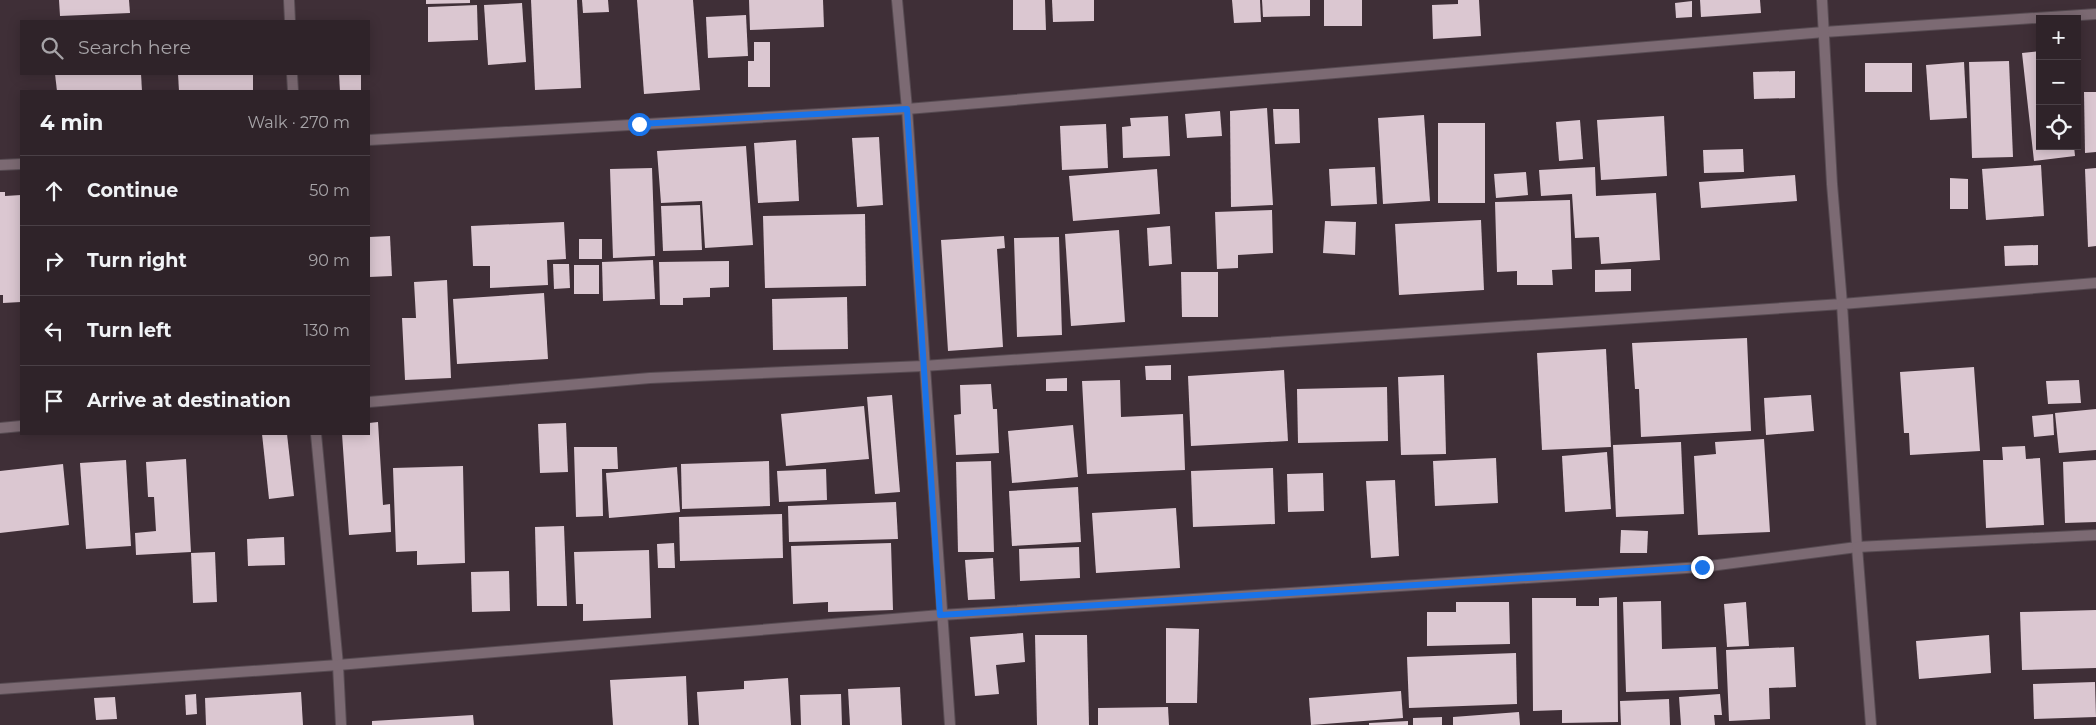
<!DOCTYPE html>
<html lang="en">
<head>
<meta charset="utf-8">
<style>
  :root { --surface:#2f2329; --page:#3b2f35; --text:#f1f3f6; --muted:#a7a4a8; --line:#4a4046 }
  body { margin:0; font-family:Montserrat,sans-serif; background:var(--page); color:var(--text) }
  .controls { position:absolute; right:15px; top:15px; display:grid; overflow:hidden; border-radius:0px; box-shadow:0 2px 12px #0003 }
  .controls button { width:45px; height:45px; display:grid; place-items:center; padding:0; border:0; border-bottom:1px solid var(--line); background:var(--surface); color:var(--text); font:25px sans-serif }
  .stop { position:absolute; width:15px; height:15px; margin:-11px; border:4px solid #1a73e8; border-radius:50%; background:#fff }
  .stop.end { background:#1a73e8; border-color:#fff; box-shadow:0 1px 5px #0008 }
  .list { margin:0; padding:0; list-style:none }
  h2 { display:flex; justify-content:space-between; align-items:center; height:65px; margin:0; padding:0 20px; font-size:21px }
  h2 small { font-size:16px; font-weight:400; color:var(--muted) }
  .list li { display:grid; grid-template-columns:32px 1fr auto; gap:15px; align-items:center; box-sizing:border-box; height:70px; padding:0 20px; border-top:1px solid var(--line) }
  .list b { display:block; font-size:19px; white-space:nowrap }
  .list em { font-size:16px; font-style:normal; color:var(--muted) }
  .icon { flex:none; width:28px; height:28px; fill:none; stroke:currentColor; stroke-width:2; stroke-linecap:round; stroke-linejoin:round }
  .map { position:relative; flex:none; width:2096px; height:725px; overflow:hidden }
  .search { position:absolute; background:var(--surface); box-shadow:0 2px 12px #0003; left:20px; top:20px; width:350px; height:55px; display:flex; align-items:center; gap:12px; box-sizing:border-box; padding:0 18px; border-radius:0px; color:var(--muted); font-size:19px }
  .panel { position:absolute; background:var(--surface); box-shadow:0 2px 12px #0003; left:20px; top:90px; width:350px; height:345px; border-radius:0px }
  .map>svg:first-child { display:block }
</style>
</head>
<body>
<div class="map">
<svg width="2096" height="725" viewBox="0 0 2096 725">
  <rect width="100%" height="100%" fill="#3f2f37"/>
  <g fill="#dbc7d1">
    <polygon points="59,0 129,0 130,13 60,16"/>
    <polygon points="426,0 470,0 470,3 426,4"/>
    <polygon points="531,0 577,0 581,88 535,90"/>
    <polygon points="582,0 608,0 609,12 583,13"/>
    <polygon points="637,0 693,0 700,90 644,94"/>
    <polygon points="749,0 823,0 824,27 750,30"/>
    <polygon points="1013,0 1045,0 1046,30 1013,30"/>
    <polygon points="1052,0 1094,0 1094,21 1053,22"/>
    <polygon points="1232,0 1260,0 1261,22 1234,23"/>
    <polygon points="1262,0 1310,0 1310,16 1263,17"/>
    <rect x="1324" y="0" width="38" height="26"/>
    <polygon points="1458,0 1479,0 1481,36 1433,39 1432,5 1458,4"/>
    <polygon points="1700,0 1760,0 1761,13 1701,17"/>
    <polygon points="1692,1 1692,17 1676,18 1675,3"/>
    <polygon points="522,3 526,62 488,65 484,5"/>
    <polygon points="477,5 478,40 428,42 428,7"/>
    <polygon points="746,15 748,56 708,58 706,17"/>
    <polygon points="754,42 770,42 770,87 748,87 748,61 754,61"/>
    <polygon points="2040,51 2040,146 2074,146 2075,156 2034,161 2022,53"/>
    <polygon points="2009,61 2013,157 1972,158 1969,62"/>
    <polygon points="1964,62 1967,118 1930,120 1926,65"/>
    <rect x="1865" y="63" width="47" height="29"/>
    <polygon points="1795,71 1795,98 1754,99 1753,72"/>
    <polygon points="55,74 141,74 142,91 57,91"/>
    <polygon points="178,74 253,74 253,91 179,91"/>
    <polygon points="339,74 361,74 361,91 340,91"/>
    <polygon points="2084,92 2096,92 2096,152 2085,153"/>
    <polygon points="1267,108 1273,205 1231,207 1230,111"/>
    <polygon points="1273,109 1299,109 1300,143 1275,144"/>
    <polygon points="1220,111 1222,136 1187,138 1185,114"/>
    <polygon points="1424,115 1430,201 1383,204 1378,118"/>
    <polygon points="1168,116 1170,156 1123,158 1122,127 1131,126 1130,118"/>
    <polygon points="1664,116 1667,176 1601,180 1597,120"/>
    <polygon points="1580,120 1583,159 1559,161 1556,122"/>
    <rect x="1438" y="123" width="47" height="80"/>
    <polygon points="1106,124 1108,168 1062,170 1060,126"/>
    <polygon points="879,137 883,205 857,207 852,138"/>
    <polygon points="796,140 799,201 758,203 754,143"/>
    <polygon points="746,146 753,245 705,248 702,201 661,203 657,151"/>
    <polygon points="1743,149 1744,172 1704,173 1703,150"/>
    <polygon points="2041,165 2044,216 1986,220 1982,169"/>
    <polygon points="1375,167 1377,204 1331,206 1329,169"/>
    <polygon points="1595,167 1596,196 1656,193 1660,260 1601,264 1599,237 1575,238 1572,194 1541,196 1539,170"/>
    <polygon points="652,168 655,256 613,258 610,169"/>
    <polygon points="2096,168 2096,246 2088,247 2085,169"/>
    <polygon points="1157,169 1160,214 1073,221 1069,176"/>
    <polygon points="1526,172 1528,195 1496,198 1494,174"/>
    <polygon points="1795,175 1797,201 1701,208 1699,182"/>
    <polygon points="1950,178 1968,179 1968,209 1950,209"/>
    <polygon points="0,192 5,192 5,196 21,195 21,302 3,303 3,295 0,295"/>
    <polygon points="1570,200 1572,269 1552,270 1553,285 1517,285 1517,271 1497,272 1495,202"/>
    <polygon points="700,205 702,250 663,251 661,206"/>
    <polygon points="1272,210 1273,253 1238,255 1238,268 1217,269 1215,212"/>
    <polygon points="865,214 866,286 765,288 763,216"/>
    <polygon points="1481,220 1484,290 1399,295 1395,224"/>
    <polygon points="1325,221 1356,222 1355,255 1323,253"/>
    <polygon points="564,222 566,259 547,260 548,285 490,288 490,266 473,266 471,226"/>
    <polygon points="1170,226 1172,264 1149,266 1147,228"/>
    <polygon points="1119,230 1125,322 1071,326 1065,234"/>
    <polygon points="390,236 392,276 369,277 369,237"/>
    <polygon points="1004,236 1005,248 997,249 1003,347 948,351 941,240"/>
    <polygon points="1059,237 1062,335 1017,337 1014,238"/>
    <rect x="579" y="239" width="23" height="20"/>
    <polygon points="2038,245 2038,265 2005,266 2004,246"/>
    <polygon points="653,260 655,299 603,301 602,262"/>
    <polygon points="729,261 729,287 710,288 710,297 683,298 683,305 660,305 659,262"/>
    <polygon points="553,264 569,264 570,288 554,289"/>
    <rect x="574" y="265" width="25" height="29"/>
    <polygon points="1631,269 1631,291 1595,292 1595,270"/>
    <polygon points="1181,272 1218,272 1218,317 1182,317"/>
    <polygon points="447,280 451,378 405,380 402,318 416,318 414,282"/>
    <polygon points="544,293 548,359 457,364 453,299"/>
    <polygon points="847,297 848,349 773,350 772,299"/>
    <polygon points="1747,338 1751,431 1641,437 1639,389 1635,389 1632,343"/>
    <polygon points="1606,349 1611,447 1542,450 1537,353"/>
    <polygon points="1171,365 1171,380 1146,380 1145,366"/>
    <polygon points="1974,367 1980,451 1910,455 1909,433 1904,433 1900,372"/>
    <polygon points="1284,370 1288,441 1191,446 1188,376"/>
    <polygon points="1444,375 1446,454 1401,455 1398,377"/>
    <polygon points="1067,378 1067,391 1046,391 1046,379"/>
    <polygon points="1120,380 1121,417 1183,414 1185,470 1087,474 1082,381"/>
    <polygon points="2079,380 2081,403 2048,404 2046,381"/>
    <polygon points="991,384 993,409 997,409 999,453 956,455 954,415 961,414 960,385"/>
    <polygon points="1387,387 1388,441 1298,443 1297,389"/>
    <polygon points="892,395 900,492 875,494 867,397"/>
    <polygon points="1811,395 1814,431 1766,435 1764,398"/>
    <polygon points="864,406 869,459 786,466 781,414"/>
    <polygon points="2096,409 2096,450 2059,453 2055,413"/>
    <polygon points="2053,414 2054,435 2034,437 2032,416"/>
    <polygon points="378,422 383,505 390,504 391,532 349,535 342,434 369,434 369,423"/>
    <polygon points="566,423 568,472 540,473 538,424"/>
    <polygon points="1073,425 1078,477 1012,483 1008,431"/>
    <polygon points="262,434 287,434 294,496 269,499"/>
    <polygon points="1764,439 1770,532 1698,535 1694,456 1716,454 1715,442"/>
    <polygon points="1681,442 1684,514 1616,517 1613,445"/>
    <polygon points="2025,446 2026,459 2040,458 2044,525 1986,528 1983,460 2003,460 2002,447"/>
    <polygon points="574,447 617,447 618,469 602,469 603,516 576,517"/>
    <polygon points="1607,452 1611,509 1565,512 1562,456"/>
    <polygon points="1496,458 1498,503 1435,506 1433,461"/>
    <polygon points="186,459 191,552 136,555 135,533 156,531 154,497 148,497 146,462"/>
    <polygon points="126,460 131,546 86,549 80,463"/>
    <polygon points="2096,460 2096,522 2065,523 2063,462"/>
    <polygon points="769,461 770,506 682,509 681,464"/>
    <polygon points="991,461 994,552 958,552 956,462"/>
    <polygon points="63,464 69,525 0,533 0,471"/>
    <polygon points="463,466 465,563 417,565 417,551 396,552 393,468"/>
    <polygon points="677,467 680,512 609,518 606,473"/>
    <polygon points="1273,468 1275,524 1193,527 1191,471"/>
    <polygon points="826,469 827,500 779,502 777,471"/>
    <polygon points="1323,473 1324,511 1288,512 1287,474"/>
    <polygon points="1395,480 1399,556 1371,558 1366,481"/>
    <polygon points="1078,487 1081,542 1012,546 1009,491"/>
    <polygon points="896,502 898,539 789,542 788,506"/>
    <polygon points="1176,508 1180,568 1096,573 1092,513"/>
    <polygon points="782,514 783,558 680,561 679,517"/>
    <polygon points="564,526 567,606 537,606 535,527"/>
    <polygon points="1621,530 1648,531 1647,553 1620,553"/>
    <polygon points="284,537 285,565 248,566 247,539"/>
    <polygon points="674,543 675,568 658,568 657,544"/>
    <polygon points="891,543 893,610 828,612 828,602 793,604 791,546"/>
    <polygon points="1079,547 1080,578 1020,581 1019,549"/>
    <polygon points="649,550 651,618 583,621 583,604 576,604 574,552"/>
    <polygon points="215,552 217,602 193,603 191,553"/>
    <polygon points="993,558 995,599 968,600 965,560"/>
    <polygon points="509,571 510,611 472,612 471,572"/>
    <polygon points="1617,597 1618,722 1562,723 1562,710 1533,711 1532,598 1576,598 1576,606 1599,606 1599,598"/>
    <polygon points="1661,601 1662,649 1716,647 1718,689 1626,692 1623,602"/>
    <polygon points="1456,602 1509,602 1510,644 1427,646 1427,612 1456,612"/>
    <polygon points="1746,602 1749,646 1727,647 1724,604"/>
    <polygon points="2096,610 2096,668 2022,670 2020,612"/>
    <polygon points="1166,628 1199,629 1197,703 1166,703"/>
    <polygon points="1023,633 1025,662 996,665 999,694 975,696 970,637"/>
    <polygon points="1035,635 1087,635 1089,725 1037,725"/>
    <polygon points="1989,635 1991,673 1919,679 1916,641"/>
    <polygon points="1794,647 1796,687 1769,688 1770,719 1729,721 1726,650"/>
    <polygon points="1516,653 1517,704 1409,708 1407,657"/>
    <polygon points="686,676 688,725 613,725 610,680"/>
    <polygon points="788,678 791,725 699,725 697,692 744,689 744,681"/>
    <polygon points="2095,682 2096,717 2034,719 2033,684"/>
    <polygon points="900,687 902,725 850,725 848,689"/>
    <polygon points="1401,691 1403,718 1311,725 1309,698"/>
    <polygon points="301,692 303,725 206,725 205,698"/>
    <polygon points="196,694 197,714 186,715 185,695"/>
    <polygon points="841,694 842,725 801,725 800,695"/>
    <polygon points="1720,694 1722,715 1714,715 1715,725 1681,725 1679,697"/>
    <polygon points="115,697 117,719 96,720 94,698"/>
    <polygon points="1669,699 1670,725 1621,725 1620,701"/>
    <polygon points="1168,707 1169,725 1098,725 1098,708"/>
    <polygon points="1519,712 1520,725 1453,725 1453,717"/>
    <polygon points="473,715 474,725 372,725 372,721"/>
    <polygon points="1442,717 1442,725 1413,725 1413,718"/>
    <polygon points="1408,721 1408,725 1369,725 1369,723"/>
  </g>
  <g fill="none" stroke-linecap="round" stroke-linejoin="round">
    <g stroke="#574b52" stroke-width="12">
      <g id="street">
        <polyline points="289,0 290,21"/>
        <polyline points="897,0 907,109 950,725"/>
        <polyline points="292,74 293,91"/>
        <polyline points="369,140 907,109 1824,32 2096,14"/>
        <polyline points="0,165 21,164"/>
        <polyline points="369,402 650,378 923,366 1842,304 1832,184 1822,0"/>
        <polyline points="0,428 21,426"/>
        <polyline points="316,434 338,665 341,725"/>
        <polyline points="0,689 338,665 941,615 1702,567 1857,547 1842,304 2096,283"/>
        <polyline points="1871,725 1857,547 2096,535"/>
      </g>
    </g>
    <use href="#street" stroke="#7c6a73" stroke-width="10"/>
  </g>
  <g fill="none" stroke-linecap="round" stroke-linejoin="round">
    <polyline stroke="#1a73e8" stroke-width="6" points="639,124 907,109 940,615 1702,567"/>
  </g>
</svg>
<div class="controls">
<button>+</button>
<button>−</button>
<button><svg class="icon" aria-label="locate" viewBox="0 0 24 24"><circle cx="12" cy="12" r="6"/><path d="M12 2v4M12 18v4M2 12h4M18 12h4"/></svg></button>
</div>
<div class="stop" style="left:639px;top:124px"></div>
<div class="stop end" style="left:1702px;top:567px"></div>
<div class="search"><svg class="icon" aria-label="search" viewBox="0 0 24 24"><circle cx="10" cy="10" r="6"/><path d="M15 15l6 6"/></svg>Search here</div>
<section class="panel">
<h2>4 min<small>Walk · 270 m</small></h2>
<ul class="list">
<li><svg class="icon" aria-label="ahead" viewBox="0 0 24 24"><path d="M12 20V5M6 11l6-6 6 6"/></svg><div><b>Continue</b></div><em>50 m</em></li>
<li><svg class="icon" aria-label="right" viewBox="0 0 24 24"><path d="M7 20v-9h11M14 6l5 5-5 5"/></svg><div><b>Turn right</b></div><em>90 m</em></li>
<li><svg class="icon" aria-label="left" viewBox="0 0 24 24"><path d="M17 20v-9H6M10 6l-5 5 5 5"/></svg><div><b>Turn left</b></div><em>130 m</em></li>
<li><svg class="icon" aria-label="arrive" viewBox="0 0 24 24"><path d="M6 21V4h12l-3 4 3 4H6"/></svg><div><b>Arrive at destination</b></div></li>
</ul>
</section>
</div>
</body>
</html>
